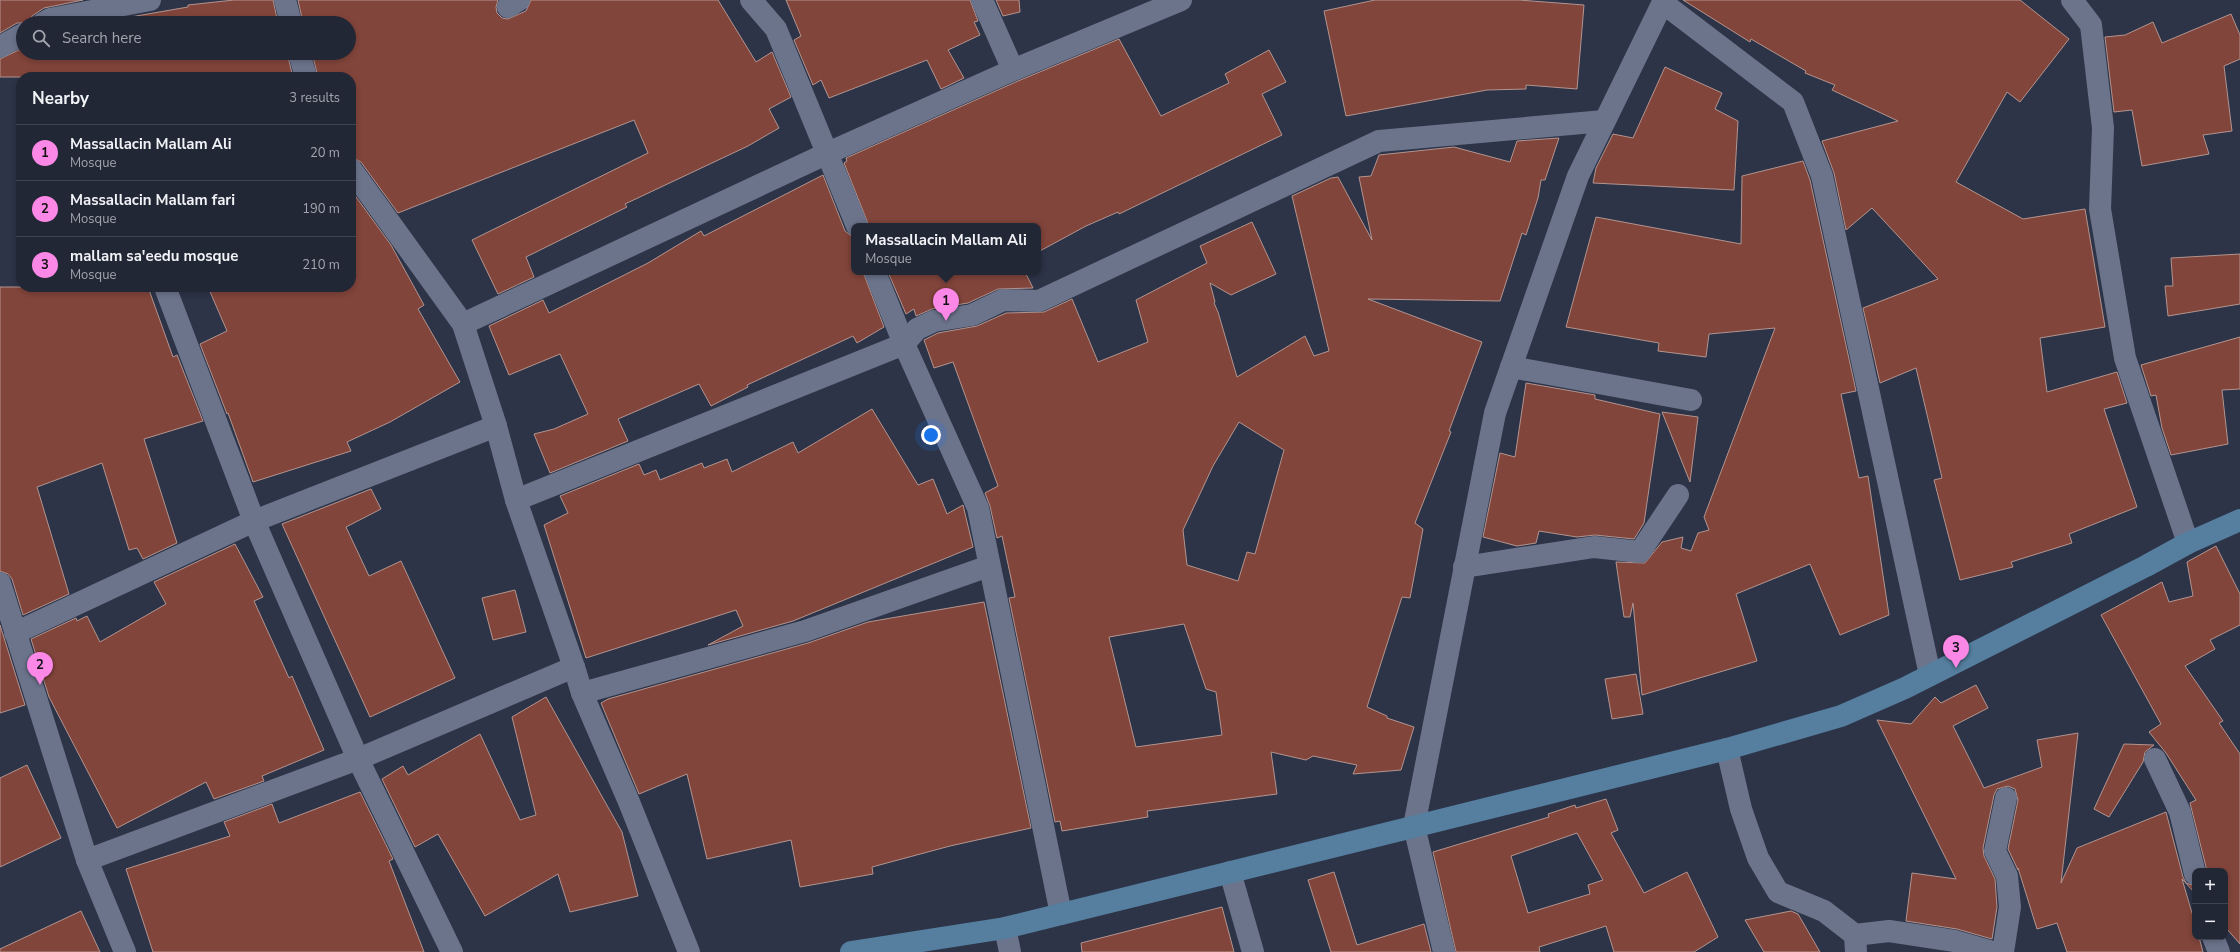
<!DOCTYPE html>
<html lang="en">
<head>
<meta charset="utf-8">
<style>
  :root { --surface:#222736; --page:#2e3342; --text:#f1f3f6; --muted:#a2a5ad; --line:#3f4451; --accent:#fb87e6 }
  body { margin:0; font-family:"Nunito Sans",sans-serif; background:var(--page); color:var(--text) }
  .controls { position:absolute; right:12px; bottom:12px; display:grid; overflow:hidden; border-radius:8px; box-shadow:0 2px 6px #0003 }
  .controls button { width:36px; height:36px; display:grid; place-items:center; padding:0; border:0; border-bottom:1px solid var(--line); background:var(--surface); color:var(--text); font:20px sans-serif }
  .you { position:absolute; left:931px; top:435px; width:14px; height:14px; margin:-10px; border:3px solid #fff; border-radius:50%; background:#1a73e8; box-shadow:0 0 0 6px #1a73e833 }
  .badge { display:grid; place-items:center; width:26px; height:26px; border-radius:50%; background:var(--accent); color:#111; font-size:13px; font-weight:700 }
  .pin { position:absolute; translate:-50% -33px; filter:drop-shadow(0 1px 2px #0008) }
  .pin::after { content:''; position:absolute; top:21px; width:14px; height:12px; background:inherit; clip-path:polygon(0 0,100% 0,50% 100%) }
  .popup { position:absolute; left:851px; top:223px; width:190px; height:52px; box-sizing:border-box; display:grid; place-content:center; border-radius:8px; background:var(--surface); filter:drop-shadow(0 1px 3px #0005); font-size:13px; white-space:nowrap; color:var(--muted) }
  .popup b { font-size:15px; color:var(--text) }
  .popup::after { content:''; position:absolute; left:50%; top:100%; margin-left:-8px; border:8px solid transparent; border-top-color:var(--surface) }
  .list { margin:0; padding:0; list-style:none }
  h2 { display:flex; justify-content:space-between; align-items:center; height:52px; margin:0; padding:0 16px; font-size:17px }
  h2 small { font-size:13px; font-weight:400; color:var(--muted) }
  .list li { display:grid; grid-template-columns:26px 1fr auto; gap:12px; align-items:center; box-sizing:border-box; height:56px; padding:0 16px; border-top:1px solid var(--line) }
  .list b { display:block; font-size:15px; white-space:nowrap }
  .list p { margin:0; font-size:13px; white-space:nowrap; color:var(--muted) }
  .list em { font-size:13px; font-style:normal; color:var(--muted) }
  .icon { flex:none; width:22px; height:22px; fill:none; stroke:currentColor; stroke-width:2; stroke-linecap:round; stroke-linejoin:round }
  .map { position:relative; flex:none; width:2240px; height:952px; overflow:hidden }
  .search { position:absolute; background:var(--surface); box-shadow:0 2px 6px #0003; left:16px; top:16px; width:340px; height:44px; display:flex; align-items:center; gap:10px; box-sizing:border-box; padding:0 14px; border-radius:22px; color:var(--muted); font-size:15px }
  .panel { position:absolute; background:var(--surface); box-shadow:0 2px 6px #0003; left:16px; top:72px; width:340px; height:220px; border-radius:16px }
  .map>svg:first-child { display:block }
</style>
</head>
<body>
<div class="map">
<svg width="2240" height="952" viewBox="0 0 2240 952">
  <rect width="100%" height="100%" fill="#2d3448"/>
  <g fill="#82453b" stroke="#b3948f" fill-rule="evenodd">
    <polygon points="0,0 83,0 44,8 32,16 31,23 17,23 0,33"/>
    <polygon points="234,0 273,0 278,23 96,23 188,7 188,5"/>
    <polygon points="298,0 498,0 496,7 497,13 502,18 508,19 526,11 531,0 718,0 756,62 772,52 791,97 769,109 779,128 748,146 625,204 627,207 526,257 534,277 498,294 472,240 648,153 634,120 398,213 361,162 351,157 351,77 318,77 312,53 349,53 349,23 303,23"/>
    <polygon points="786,0 970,0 978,21 974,22 980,35 948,50 964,78 941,89 927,60 829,98 821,80 813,85 794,40 801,36"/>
    <polygon points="996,0 1019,0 1020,12 1003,16"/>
    <polygon points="1375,0 1519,0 1584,5 1577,89 1526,85 1526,89 1487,90 1346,116 1324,11"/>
    <polygon points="1683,0 2020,0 2069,39 2020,102 2007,92 1956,182 2023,219 2085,209 2105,327 2040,338 2047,392 2117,372 2127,403 2104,409 2137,507 2069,534 2072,543 2011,562 2013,567 1960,580 1934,480 1942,478 1916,368 1880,383 1863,308 1938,279 1872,208 1846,230 1834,173 1822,141 1898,121 1832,90 1835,85 1805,73 1806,71 1751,39 1750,42"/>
    <polygon points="2231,14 2240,35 2240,59 2224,66 2232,131 2203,135 2209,154 2142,166 2132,110 2114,112 2105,37 2125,35 2153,22 2162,43"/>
    <polygon points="1119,39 1161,116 1229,83 1225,74 1269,50 1286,82 1262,94 1282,135 1119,214 1118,212 1086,226 1038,252 1038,226 869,226 844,163 847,161 846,158 1018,81"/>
    <polygon points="23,48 23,53 287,53 293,77 0,77 0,59"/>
    <polygon points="1665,67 1722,93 1715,109 1738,121 1734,190 1593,183 1596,168 1613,134 1633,138"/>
    <path d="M1559,138l-14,42h-4l-3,18 -12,37 -4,-2 -22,68 -132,-2 114,43 -33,89 2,1 -36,91 8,6 -13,69 -8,-1 -35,110 20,9v2l27,9 -13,43 -48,4 4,-9 -44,-9 -7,4 -35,-8 6,42 -130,17 1,6 -86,14 -2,-10 -5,1 -46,-224 6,-1 -13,-61 -5,2 -7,-32 -5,-13 13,-7 -45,-124 -19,6 -10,-28 14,-7 39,-7 29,-13 38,-1 28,-13 26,63 50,-20 -12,-42 71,-37 -7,-17 52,-24 24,52 -45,21 -21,-12 5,19 -1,1 4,9 19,65 68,-41 9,20 15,-5 -37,-155 39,-18 7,-1 34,63 -13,-63 12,-1 8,-21 75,-8 56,15 7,-21zM1239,422l45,28 -29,104 -8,-2 -9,29 -51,-16 -4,-35 30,-64zM1184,624l22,65 10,3 6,43 -86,12 -27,-110z"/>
    <polygon points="1803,161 1810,180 1856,391 1841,394 1859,478 1868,476 1889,615 1840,635 1810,564 1736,594 1757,661 1642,695 1633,603 1630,617 1624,617 1616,562 1645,563 1662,542 1683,537 1681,548 1691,551 1698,533 1709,530 1704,517 1775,328 1709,334 1706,357 1658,351 1659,343 1566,327 1596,217 1741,244 1742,176"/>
    <polygon points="823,175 845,231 854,238 854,272 863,272 884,327 857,343 853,336 747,385 748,387 711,406 699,384 618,419 628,441 550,473 534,434 554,429 588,414 560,354 509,375 489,326 543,300 549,313 648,263 701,231 704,236"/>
    <polygon points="351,190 391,245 424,305 418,309 460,382 390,422 347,442 351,451 253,482 228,413 227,414 200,344 227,331 208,287 351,287"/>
    <polygon points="2240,254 2240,304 2168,316 2165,286 2173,286 2171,258"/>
    <polygon points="888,272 1025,272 1033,288 998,289 968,303 932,309 916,316 914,309 906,314"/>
    <polygon points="0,287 148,287 173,357 177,355 203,421 144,439 177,543 143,559 137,548 129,550 102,463 37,487 69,594 23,615 12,579 8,574 0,571"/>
    <polygon points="2240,337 2240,389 2222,390 2228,444 2171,455 2162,428 2156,395 2151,396 2141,365"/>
    <polygon points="1526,383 1595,395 1595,399 1660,414 1644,523 1634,539 1595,535 1577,537 1539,531 1536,543 1517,546 1483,537 1500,453 1515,457"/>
    <polygon points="872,409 918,485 933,479 947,514 963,505 973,547 793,621 708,645 743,626 736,610 586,658 544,525 568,513 560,496 639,464 644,475 656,470 660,480 702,463 704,468 727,459 732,472 793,442 798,453"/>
    <polygon points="1662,412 1698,417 1690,482"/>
    <polygon points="371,489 381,509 346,527 369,576 401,561 455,678 370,717 282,524"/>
    <polygon points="235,544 263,597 254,601 289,678 292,676 324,750 262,776 264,781 214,799 206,782 117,828 49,697 31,639 76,618 77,621 87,616 100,642 166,604 154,582"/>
    <polygon points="2216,546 2240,594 2240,625 2210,640 2215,649 2185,666 2223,721 2219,723 2240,754 2240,944 2225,927 2225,871 2207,871 2190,803 2196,800 2166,753 2149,732 2161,724 2101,615 2162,582 2169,602 2193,596 2187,562"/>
    <polygon points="515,590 526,632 493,640 482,598"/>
    <polygon points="984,602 1031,828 950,846 872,867 873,874 800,887 791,840 707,859 687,774 639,794 601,703 608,699 808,643 868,622"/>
    <polygon points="0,625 25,705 0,713"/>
    <polygon points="1636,674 1643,714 1612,719 1605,679"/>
    <polygon points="1976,685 1988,708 1953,726 1984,788 2042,767 2037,740 2078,733 2061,883 2077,848 2166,812 2183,877 2186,883 2195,886 2195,893 2182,879 2195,923 2195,937 2199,937 2203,952 2067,952 2057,923 2037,929 2018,868 2018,870 2008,849 2018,800 2015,789 2008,786 1997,789 1994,795 1983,848 1984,856 1995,879 1997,907 1992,939 1957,929 1906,921 1912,873 1956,879 1877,720 1911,724 1935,697 1941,703"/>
    <polygon points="546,697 622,832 638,896 570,912 558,874 485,916 438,834 415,847 382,779 403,766 408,775 480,734 520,820 536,815 512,717"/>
    <polygon points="2124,744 2154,745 2145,752 2143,762 2109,817 2094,809"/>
    <polygon points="27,765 61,838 0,867 0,778"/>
    <polygon points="360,792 393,859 389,861 424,952 153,952 126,869 230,836 224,822 272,804 279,823"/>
    <path d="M1606,799l12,31 -7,3 33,60 43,-21 31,65 -24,15h-80l-8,-26 -67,21 1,5h-84l-23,-100 116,-35 -1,-3 27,-9 1,3zM1577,833l26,47 -15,5 2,9 -62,19 -17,-57z"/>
    <polygon points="1334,872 1357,945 1424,924 1431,952 1331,952 1308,880"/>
    <polygon points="1222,907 1234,952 1082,952 1081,943"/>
    <polygon points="81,911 100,952 0,952 0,949"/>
    <polygon points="1791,911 1798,914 1820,952 1764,952 1745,920"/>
  </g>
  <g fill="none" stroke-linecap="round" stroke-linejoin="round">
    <g stroke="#6c748c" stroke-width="22">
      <polyline points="285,0 291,23"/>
      <polyline points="751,0 776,29 857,226"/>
      <polyline points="982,0 1013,70"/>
      <polyline points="2072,0 2091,25 2103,128 2100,209 2125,358 2188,543"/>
      <polyline points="1663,3 1793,102 1822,176 1930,675"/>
      <polyline points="508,7 519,0"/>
      <polyline points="43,23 50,19 150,0"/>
      <polyline points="0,47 23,34"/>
      <polyline points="299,53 306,77"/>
      <polyline points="351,169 463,324 496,426 516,500 574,667 582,693 629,802 689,952"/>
      <polyline points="875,272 904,344 978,508 1061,914"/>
      <polyline points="165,287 254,521 358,759 452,952"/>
      <polyline points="463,324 828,153 1013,70 1181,0"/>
      <polyline points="1511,367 1691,400"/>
      <polyline points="516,500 904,344 917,329 934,321 972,315 1003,300 1039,301 1379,141 1604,121"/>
      <polyline points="1464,567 1594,547 1640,552 1678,495"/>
      <polyline points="0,583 87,860 125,952"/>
      <polyline points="15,633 254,521 496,426"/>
      <polyline points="582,693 805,631 989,566"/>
      <polyline points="1727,749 1741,809 1758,858 1778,892 1824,911 1855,935 1856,952"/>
      <polyline points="2155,759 2180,812 2195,874"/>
      <polyline points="87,860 358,759 574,667"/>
      <polyline points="1230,872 1253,952"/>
      <polyline points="1005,928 1010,952"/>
      <polyline points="1855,935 1889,931 1955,941 1993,952"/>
      <polyline points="2213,937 2219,952"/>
      <polyline points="1444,952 1414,826 1495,413 1578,176 1664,0"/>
      <polyline points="2003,952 2010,907 2007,876 1995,851 2006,798"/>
    </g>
    <polyline stroke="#557e9f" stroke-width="22" points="851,952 1005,928 1727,749 1841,716 1905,688 2146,566 2188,543 2240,520"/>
  </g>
</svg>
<div class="controls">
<button>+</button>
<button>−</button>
</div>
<div class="you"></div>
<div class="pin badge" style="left:946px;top:321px">1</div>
<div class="popup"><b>Massallacin Mallam Ali</b>Mosque</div>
<div class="pin badge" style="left:40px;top:685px">2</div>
<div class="pin badge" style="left:1956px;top:668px">3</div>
<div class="search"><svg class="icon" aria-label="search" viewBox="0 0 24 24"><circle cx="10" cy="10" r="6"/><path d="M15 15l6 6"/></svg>Search here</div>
<section class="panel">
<h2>Nearby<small>3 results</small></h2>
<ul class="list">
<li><span class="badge">1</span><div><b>Massallacin Mallam Ali</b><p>Mosque</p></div><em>20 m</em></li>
<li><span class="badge">2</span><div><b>Massallacin Mallam fari</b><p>Mosque</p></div><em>190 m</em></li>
<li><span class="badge">3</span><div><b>mallam sa'eedu mosque</b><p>Mosque</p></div><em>210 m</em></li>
</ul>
</section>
</div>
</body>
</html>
